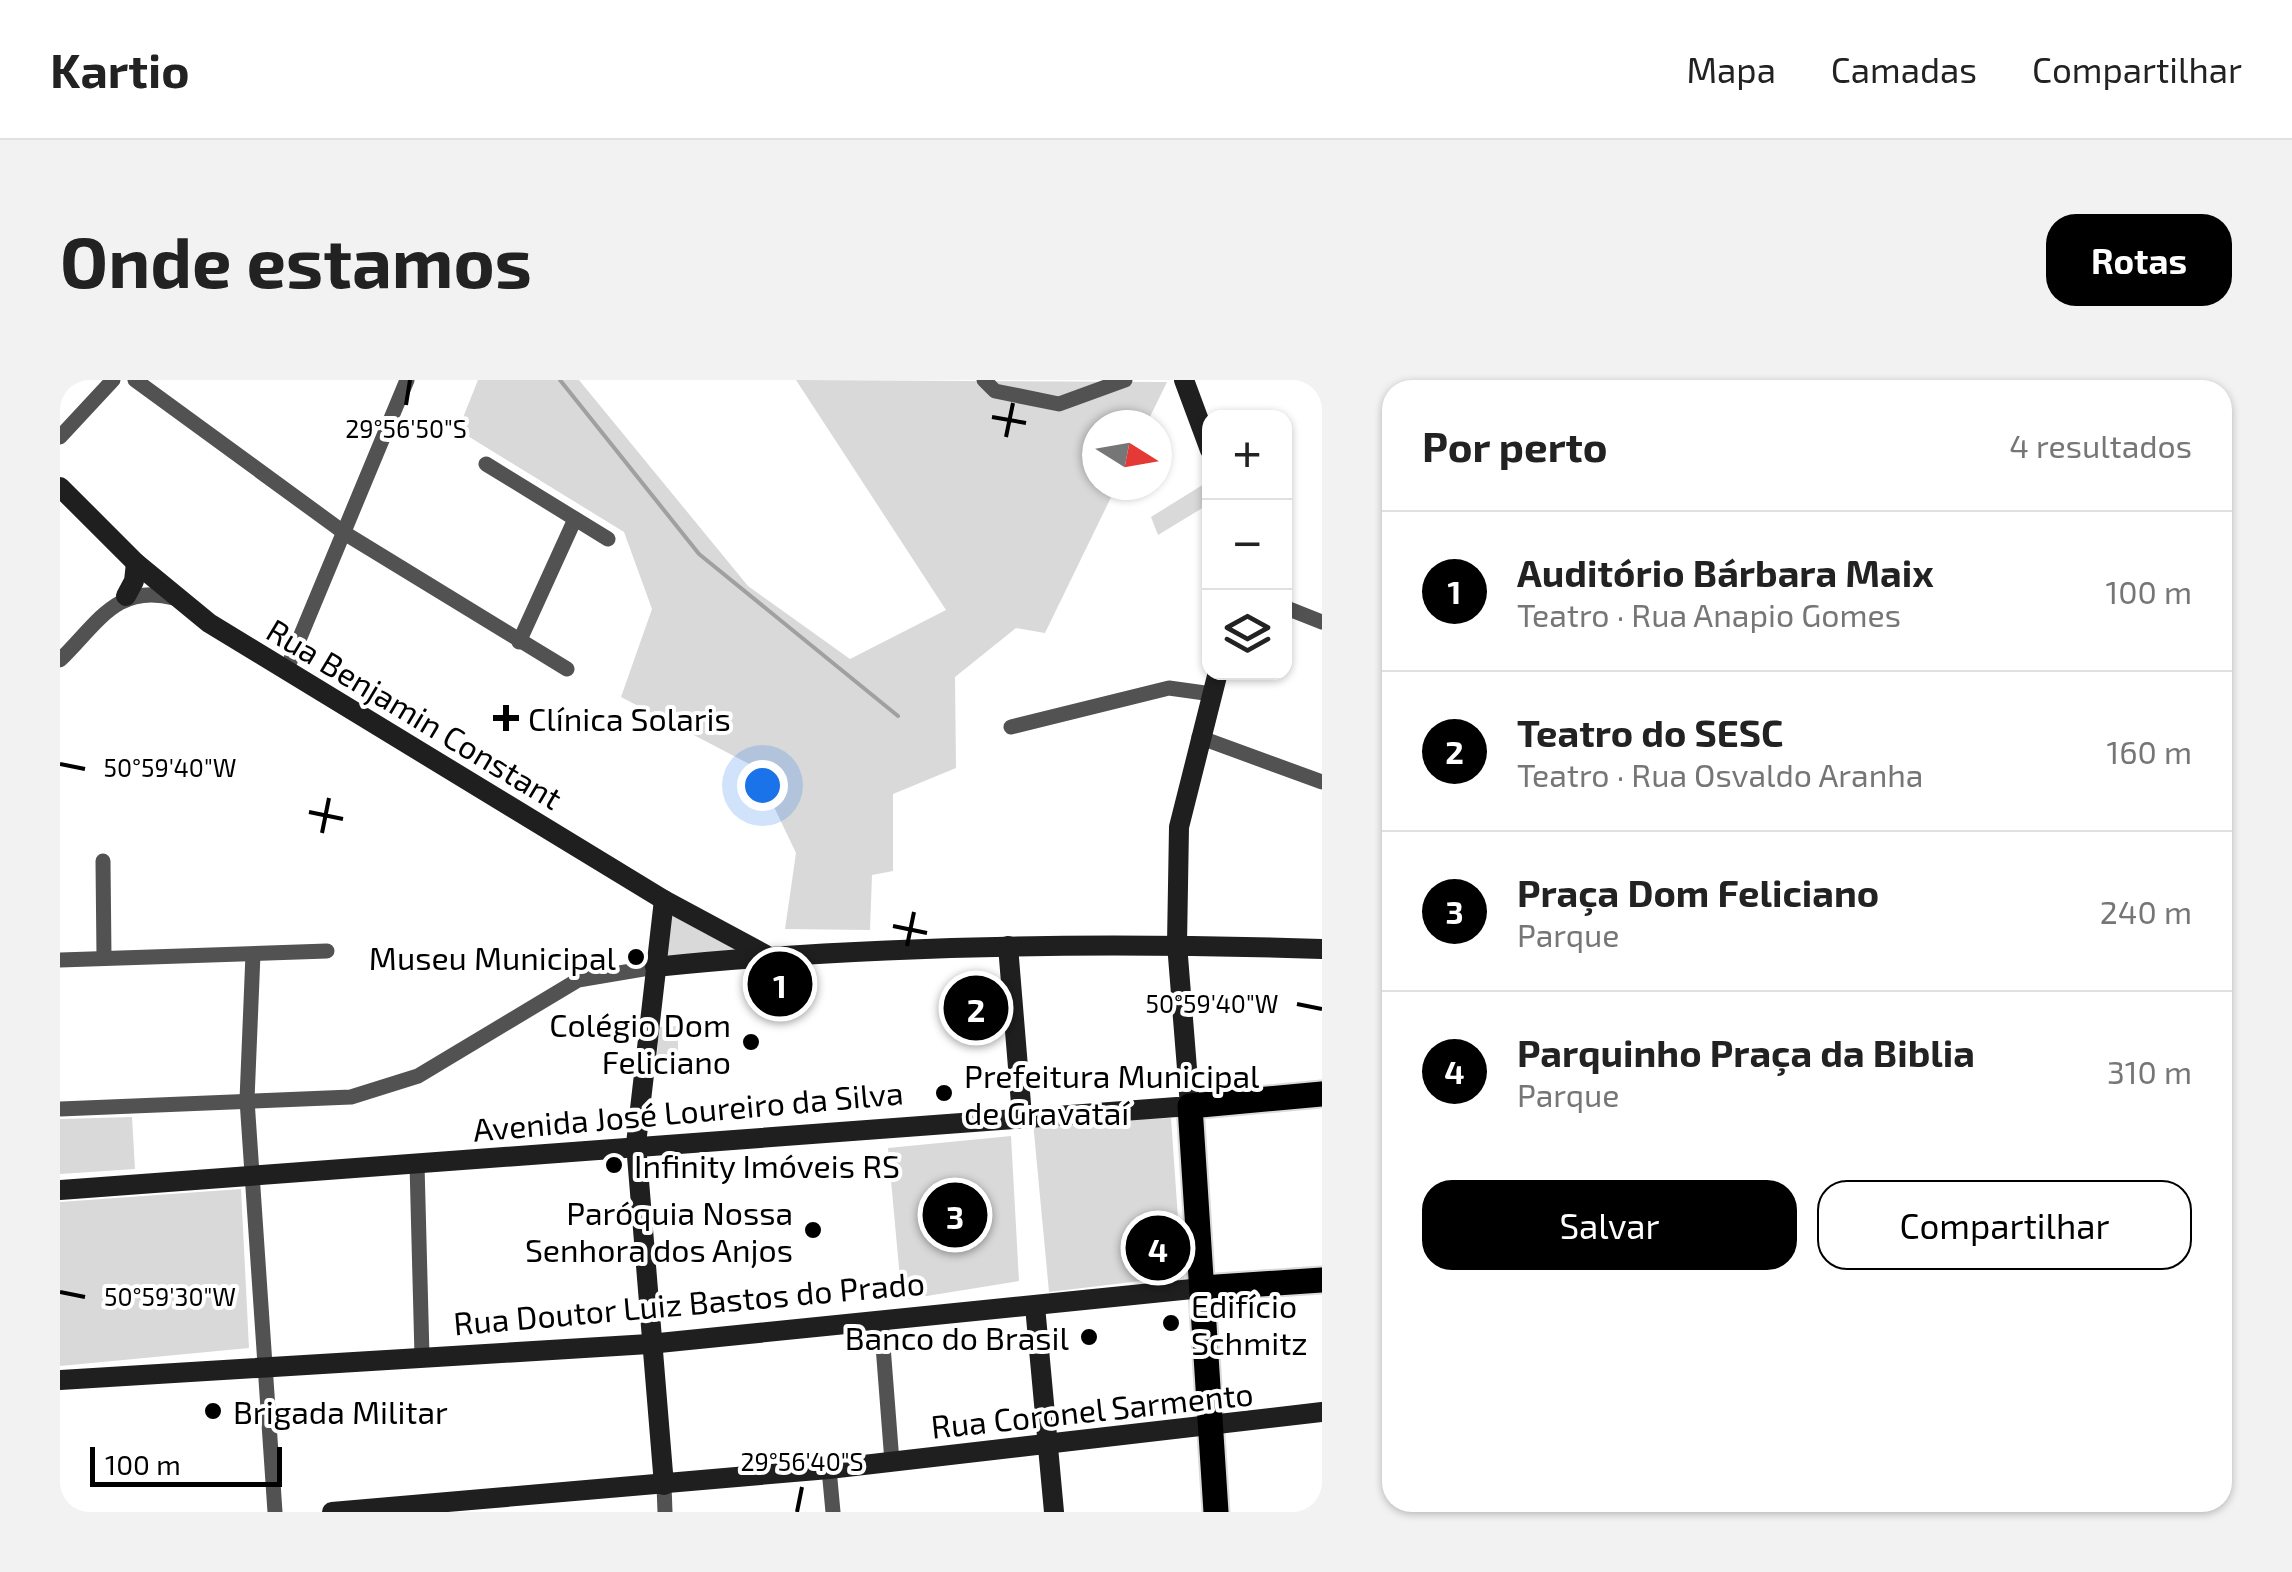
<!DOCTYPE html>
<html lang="pt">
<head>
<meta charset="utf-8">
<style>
  :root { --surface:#fff; --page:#f2f2f2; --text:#222; --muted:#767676; --line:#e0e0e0; --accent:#000 }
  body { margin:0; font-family:"Exo 2",sans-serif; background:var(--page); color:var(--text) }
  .controls { position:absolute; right:30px; top:30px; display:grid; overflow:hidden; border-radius:20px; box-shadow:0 2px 8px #0004 }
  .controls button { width:90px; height:90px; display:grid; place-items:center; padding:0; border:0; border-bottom:2px solid var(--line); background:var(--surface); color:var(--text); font:50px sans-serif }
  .compass { position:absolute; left:1022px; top:30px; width:90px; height:90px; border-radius:50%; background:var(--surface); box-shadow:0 2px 8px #0004; rotate:101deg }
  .scale { position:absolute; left:30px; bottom:25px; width:192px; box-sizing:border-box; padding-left:10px; border:5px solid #000; border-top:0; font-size:28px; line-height:35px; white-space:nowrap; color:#000; -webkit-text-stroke:8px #fff; paint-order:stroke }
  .you { position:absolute; left:702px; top:405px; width:35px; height:35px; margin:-25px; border:8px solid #fff; border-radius:50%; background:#1a73e8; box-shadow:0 0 0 15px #1a73e833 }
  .badge { display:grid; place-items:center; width:65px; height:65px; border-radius:50%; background:var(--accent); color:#fff; font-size:32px; font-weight:700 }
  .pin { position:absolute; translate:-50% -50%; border:5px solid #fff; box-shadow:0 2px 10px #0006 }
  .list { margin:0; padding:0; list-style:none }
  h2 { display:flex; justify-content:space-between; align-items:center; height:130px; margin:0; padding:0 40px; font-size:42px }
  h2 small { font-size:32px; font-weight:400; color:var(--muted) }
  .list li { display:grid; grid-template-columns:65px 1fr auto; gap:30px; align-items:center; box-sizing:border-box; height:160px; padding:0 40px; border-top:2px solid var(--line) }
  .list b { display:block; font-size:38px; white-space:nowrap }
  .list p { margin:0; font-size:32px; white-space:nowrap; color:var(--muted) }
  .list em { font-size:32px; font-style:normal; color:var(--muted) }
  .actions { display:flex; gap:20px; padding:30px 40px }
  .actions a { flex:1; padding:22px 0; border:2px solid var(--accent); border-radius:30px; text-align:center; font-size:35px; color:var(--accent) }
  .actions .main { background:var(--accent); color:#fff }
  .icon { flex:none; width:55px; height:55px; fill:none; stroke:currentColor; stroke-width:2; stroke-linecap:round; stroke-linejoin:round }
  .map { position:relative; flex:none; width:1262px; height:1132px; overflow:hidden; border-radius:30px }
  header { display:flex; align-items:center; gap:60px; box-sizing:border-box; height:140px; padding:0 50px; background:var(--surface); border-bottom:2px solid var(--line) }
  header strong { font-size:48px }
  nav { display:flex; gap:55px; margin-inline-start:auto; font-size:35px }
  .intro { display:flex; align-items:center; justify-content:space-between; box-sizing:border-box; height:240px; padding:0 60px }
  h1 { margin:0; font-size:70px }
  .button { padding:25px 45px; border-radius:30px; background:var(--accent); color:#fff; font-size:35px; font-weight:700 }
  main { display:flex; gap:60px; padding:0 60px }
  aside { flex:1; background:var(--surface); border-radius:30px; box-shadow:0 2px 8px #0004 }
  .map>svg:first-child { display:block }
</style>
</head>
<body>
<header>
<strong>Kartio</strong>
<nav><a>Mapa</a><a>Camadas</a><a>Compartilhar</a></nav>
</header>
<div class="intro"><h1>Onde estamos</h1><a class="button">Rotas</a></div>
<main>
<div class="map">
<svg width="1262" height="1132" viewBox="0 0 1262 1132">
  <rect width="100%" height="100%" fill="#fff"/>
  <g fill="#d9d9d9">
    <polygon points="418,0 519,0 688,206 790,279 886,230 736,0 1107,2 1086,45 1037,45 1037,105 1057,105 985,253 956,248 895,297 896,388 833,414 833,491 812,495 810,550 725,549 736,473 695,387 561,317 592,229 564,152 398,50"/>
    <polygon points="1144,104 1149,124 1098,155 1091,137"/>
    <polygon points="612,530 687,571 606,580"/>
    <polygon points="618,646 618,677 597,677 599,647"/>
    <polygon points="72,737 75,789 0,794 0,739"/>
    <polygon points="1111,738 1122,896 989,912 973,742"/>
    <polygon points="951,756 959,901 842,920 828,768"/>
    <polygon points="181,809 189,968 0,986 0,822"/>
  </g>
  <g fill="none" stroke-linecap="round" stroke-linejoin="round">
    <polyline stroke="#a0a0a0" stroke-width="4" points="500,0 639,174 838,336"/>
    <g stroke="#dbdbdb" stroke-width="29">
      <g id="primary">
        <polyline points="1142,908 1262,900"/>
        <polyline points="1156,1132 1130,726 1262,714"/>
      </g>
    </g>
    <g stroke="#525252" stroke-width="15">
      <polyline points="75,0 286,154 507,289"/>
      <polyline points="924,0 935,11 999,24 1065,0"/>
      <polyline points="0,57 53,0"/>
      <polyline points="426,84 548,159"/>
      <polyline points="1224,227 1262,242"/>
      <polyline points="459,262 515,139"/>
      <path d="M0,280c38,-37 57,-77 114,-62"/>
      <polyline points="226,291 347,0"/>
      <polyline points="951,347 1109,308 1152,314"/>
      <polyline points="1139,357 1262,402"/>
      <polyline points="43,481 44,577"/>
      <polyline points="193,574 187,720 215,1132"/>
      <polyline points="0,580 267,571"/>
      <polyline points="0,729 291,717 358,696 518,600 595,587"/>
      <polyline points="357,784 362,976"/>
      <polyline points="821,940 832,1082"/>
      <polyline points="769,1089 773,1132"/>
      <polyline points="604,1105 605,1132"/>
    </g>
    <g stroke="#1f1f1f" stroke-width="20">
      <polyline points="1124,0 1150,70"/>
      <polyline points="0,107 76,183 149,243 604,520 706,575"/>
      <polyline points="66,216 74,201 76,183"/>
      <polyline points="948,566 962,736"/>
      <path d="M595,587c221,-23 445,-25 667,-18"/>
      <polyline points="0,810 1130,726 1117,564 1119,447 1158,292"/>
      <polyline points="975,926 994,1132"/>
      <polyline points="0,1000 589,964 1142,908"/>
      <polyline points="604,1105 576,764 604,520"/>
      <polyline points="272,1132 769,1089 1262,1032"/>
    </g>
    <use href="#primary" stroke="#000" stroke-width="25"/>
  </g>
  <path fill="none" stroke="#000" stroke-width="4" d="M346,25l4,-25M932,37l34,6M946,57l7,-34M0,384l25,5M249,432l34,7M262,453l7,-35M833,546l34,7M847,566l7,-34M1237,624l25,5M0,912l25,5M737,1132l5,-25"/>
  <g fill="#000" stroke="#fff" stroke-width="4">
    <path d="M441 323h10v10h10v10h-10v10h-10v-10h-10v-10h10z"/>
    <circle cx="576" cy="577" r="10"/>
    <circle cx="691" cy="662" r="10"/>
    <circle cx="884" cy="713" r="10"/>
    <circle cx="554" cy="785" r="10"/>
    <circle cx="753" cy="850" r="10"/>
    <circle cx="1111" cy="943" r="10"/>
    <circle cx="1029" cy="957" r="10"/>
    <circle cx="153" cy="1031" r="10"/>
  </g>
  <g text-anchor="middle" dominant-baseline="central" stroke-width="8" stroke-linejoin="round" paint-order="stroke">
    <g font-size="32" fill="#000" stroke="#fff">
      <text transform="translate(355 333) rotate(31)">Rua Benjamin Constant</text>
      <text transform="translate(628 730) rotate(-5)">Avenida José Loureiro da Silva</text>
      <text transform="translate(629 922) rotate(-5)">Rua Doutor Luiz Bastos do Prado</text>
      <text transform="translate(1032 1029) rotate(-6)">Rua Coronel Sarmento</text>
    </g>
    <g font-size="32" fill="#000" stroke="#fff" text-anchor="start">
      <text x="468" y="338">Clínica Solaris</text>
      <text x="556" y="577" text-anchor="end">Museu Municipal</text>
      <text x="671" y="644" text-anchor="end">Colégio Dom<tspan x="671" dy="37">Feliciano</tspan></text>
      <text x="904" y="695">Prefeitura Municipal<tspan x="904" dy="37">de Gravataí</tspan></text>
      <text x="574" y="785">Infinity Imóveis RS</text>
      <text x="733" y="832" text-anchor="end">Paróquia Nossa<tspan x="733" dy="37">Senhora dos Anjos</tspan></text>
      <text x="1131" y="925">Edifício<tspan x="1131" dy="37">Schmitz</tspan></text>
      <text x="1009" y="957" text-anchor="end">Banco do Brasil</text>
      <text x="173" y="1031">Brigada Militar</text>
    </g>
  </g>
  <g font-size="25" text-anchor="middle" fill="#000" stroke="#fff" stroke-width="8" stroke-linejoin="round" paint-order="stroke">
    <text x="346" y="58">29°56'50"S</text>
    <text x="110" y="397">50°59'40"W</text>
    <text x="1152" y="633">50°59'40"W</text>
    <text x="110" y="926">50°59'30"W</text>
    <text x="742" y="1091">29°56'40"S</text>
  </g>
</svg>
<div class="controls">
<button>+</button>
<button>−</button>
<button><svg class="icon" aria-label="layers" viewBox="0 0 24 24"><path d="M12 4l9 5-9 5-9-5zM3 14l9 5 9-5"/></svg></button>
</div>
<svg class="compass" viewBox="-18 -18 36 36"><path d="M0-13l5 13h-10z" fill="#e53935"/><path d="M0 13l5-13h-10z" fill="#767676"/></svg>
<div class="scale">100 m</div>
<div class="you"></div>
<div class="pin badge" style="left:720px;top:604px">1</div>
<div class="pin badge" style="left:916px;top:628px">2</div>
<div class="pin badge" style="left:895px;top:835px">3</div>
<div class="pin badge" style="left:1098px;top:868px">4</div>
</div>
<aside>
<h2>Por perto<small>4 resultados</small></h2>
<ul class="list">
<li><span class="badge">1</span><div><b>Auditório Bárbara Maix</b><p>Teatro · Rua Anapio Gomes</p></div><em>100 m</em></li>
<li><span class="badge">2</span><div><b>Teatro do SESC</b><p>Teatro · Rua Osvaldo Aranha</p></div><em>160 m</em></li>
<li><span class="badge">3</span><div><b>Praça Dom Feliciano</b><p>Parque</p></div><em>240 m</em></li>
<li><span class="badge">4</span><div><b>Parquinho Praça da Biblia</b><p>Parque</p></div><em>310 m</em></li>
</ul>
<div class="actions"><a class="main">Salvar</a><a>Compartilhar</a></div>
</aside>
</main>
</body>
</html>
